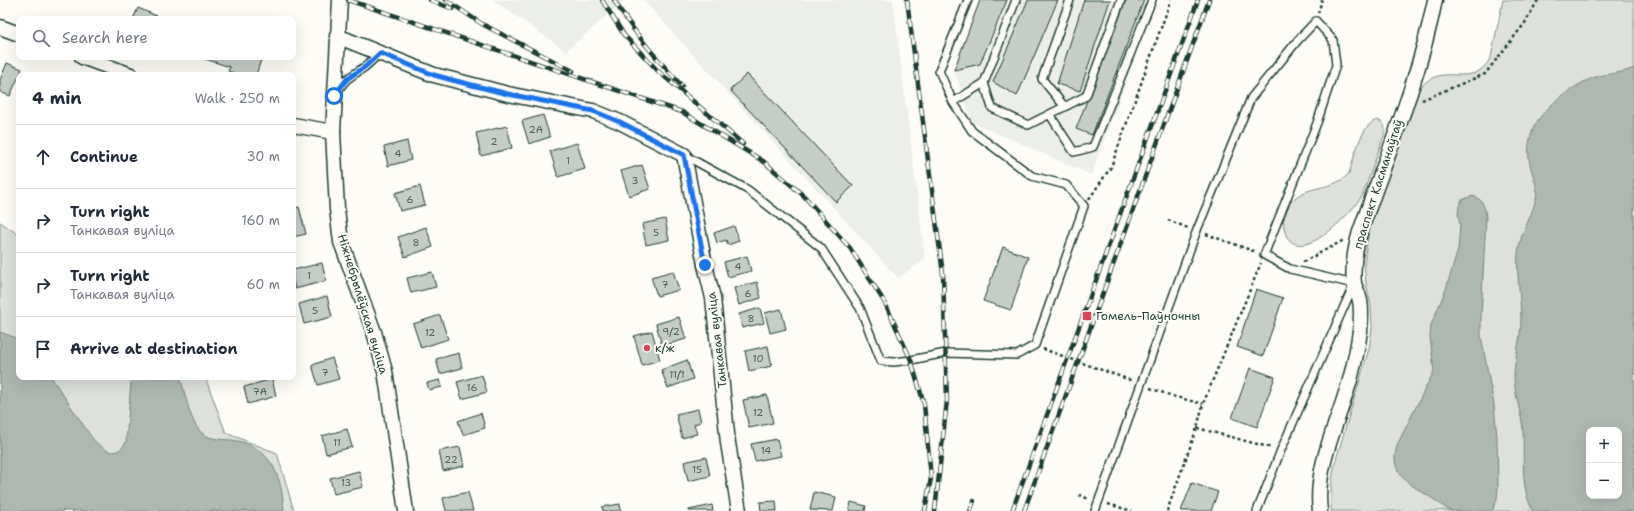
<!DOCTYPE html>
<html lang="en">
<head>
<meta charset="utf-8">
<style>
  :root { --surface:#fff; --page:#f6f6f7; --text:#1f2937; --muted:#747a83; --line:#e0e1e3 }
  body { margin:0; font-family:"Shantell Sans",sans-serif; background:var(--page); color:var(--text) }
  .controls { position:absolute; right:12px; bottom:12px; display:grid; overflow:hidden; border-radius:8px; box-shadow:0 4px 16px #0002 }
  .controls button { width:36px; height:36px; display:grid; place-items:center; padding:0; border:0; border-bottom:1px solid var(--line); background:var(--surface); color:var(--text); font:20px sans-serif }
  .stop { position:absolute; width:12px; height:12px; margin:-9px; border:3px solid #1a73e8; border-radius:50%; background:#fff }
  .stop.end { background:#1a73e8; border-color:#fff; box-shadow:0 1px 4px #0008 }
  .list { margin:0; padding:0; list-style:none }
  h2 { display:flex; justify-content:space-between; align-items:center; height:52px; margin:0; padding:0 16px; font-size:17px }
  h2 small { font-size:13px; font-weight:400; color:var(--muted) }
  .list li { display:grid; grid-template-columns:26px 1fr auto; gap:12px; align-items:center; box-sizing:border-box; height:64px; padding:0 16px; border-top:1px solid var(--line) }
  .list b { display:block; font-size:15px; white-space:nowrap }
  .list p { margin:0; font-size:13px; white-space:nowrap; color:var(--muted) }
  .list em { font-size:13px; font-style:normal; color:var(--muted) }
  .icon { flex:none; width:22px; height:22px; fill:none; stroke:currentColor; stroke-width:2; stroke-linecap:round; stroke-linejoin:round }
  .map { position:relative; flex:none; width:1634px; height:511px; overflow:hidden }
  .search { position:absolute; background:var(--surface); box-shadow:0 4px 16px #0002; left:16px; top:16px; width:280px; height:44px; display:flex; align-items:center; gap:10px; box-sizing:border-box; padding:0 14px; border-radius:8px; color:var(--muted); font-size:15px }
  .panel { position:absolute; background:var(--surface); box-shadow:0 4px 16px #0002; left:16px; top:72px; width:280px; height:308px; border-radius:8px }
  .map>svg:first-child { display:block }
</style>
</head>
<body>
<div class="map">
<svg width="1634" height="511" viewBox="0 0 1634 511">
  <rect width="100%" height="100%" fill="#fdfcf7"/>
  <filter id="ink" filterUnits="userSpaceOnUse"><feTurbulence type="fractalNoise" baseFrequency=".025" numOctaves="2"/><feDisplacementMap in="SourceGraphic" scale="8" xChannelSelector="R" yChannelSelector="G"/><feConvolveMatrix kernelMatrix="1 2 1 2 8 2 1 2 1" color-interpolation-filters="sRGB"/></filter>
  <g filter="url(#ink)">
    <g fill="#eceee9">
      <polygon points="493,0 625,0 566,51"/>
      <polygon points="643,0 893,0 925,259 898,278"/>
      <polygon points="980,0 1156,0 1091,175 972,122 954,70"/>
    </g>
    <g fill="#dde0db" stroke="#7e8e88" fill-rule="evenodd">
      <path d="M1503,0h131v511h-303v-23l3,-22 35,-117 3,-21 -1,-22 -5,-22 -2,-21 3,-21 4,-18 46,-132c24,-36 55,2 74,-35zM1589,430h30v66h-30z"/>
      <path d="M1377,120c7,2 8,6 8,13l-22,61c-8,16 -61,73 -77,41 -3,-7 -3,-14 -1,-21 10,-34 47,-19 64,-41 5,-15 12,-49 28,-53z"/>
      <polygon points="0,222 19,235 19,377 205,377 226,433 277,453 294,511 0,511"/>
    </g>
    <g fill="#aeb8b1" stroke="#75877f" fill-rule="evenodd">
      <path d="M1634,68v443h-101c-15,-27 -7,-60 -11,-89 -3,-16 -8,-32 -8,-48 1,-18 7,-36 7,-54 0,-23 -5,-45 -3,-67 2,-22 17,-40 19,-61 0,-7 -3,-13 -5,-20 -5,-16 -5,-31 3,-47 10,-18 38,-40 58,-47 14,-5 28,-4 41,-10zM1589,430h30v66h-30z"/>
      <path d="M1472,196c11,3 12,9 14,20l-5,100v20l13,69 3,32 1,50 -1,12 -5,12c-9,0 -34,0 -41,0 -7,-3 -14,-10 -21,-14 -22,-14 -43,-24 -32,-54l36,-72 -4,-35 1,-11 15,-36 12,-39 2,-25 -2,-11 1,-8 3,-6z"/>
      <path d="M0,332l19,7v38h32l41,61c11,12 24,22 34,4l5,-59 2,-6h47c5,15 9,40 18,52 9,11 21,10 34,11 39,5 50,36 52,71h-284z"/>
    </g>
    <g fill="#c6cdc7" stroke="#1f3d34">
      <polygon points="980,0 1007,0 980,64 954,70"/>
      <polygon points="1028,0 1058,0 1017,96 993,82"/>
      <polygon points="1084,0 1110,0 1080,91 1057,84"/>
      <polygon points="1126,0 1144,0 1092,135 1076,129"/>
      <polygon points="138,8 164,19 133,19"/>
      <polygon points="199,57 262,57 256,75 240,75 228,71 230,67"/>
      <polygon points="7,63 22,69 10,96 0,92 0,80"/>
      <polygon points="747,74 853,186 836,202 730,90"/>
      <polygon points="543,115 550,137 529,144 522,121"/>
      <polygon points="507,126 512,148 481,156 476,133"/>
      <polygon points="407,141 411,160 388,166 384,147"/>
      <polygon points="577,143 585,169 558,177 550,151"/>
      <polygon points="642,165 650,189 629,196 621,171"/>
      <polygon points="420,186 425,205 400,211 395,193"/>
      <polygon points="299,207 306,234 293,237 293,209"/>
      <polygon points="665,219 669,240 646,245 642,224"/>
      <polygon points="734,226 739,241 728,245 726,240 717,243 714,233"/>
      <polygon points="426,227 433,247 405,257 398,237"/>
      <polygon points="1003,247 1028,257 1011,310 983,301"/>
      <polygon points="747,256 751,271 728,277 724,262"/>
      <polygon points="322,263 326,281 295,289 293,280 293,270"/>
      <polygon points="673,271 679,290 657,296 651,277"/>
      <polygon points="432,272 436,287 411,293 407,278"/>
      <polygon points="757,282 761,298 739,305 734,288"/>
      <polygon points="1256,289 1283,298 1263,356 1237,347"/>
      <polygon points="327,296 332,317 304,324 299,304"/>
      <polygon points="760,308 764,323 742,328 739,314"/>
      <polygon points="781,309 786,329 770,333 765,313"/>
      <polygon points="440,315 448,339 421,348 413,324"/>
      <polygon points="679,317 686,339 662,346 656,324"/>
      <polygon points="652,331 660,360 642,365 634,336"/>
      <polygon points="768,346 772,366 749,371 745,351"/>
      <polygon points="459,353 462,368 440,374 436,359"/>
      <polygon points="332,358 339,379 318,385 312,365"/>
      <polygon points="687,360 693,379 668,388 661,370"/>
      <polygon points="1250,368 1275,377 1257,427 1232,418"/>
      <polygon points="482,375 487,392 462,399 457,382"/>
      <polygon points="272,379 276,396 248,404 244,387"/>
      <polygon points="440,380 442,387 429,390 427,383"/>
      <polygon points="767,395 773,423 749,428 743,400"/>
      <polygon points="698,409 701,422 694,424 697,434 682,438 676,414"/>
      <polygon points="481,413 485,428 463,435 458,421"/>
      <polygon points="347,429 352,447 326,454 322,436"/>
      <polygon points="777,439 781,456 755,461 751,444"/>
      <polygon points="460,447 464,466 443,471 439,451"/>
      <polygon points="706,457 710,476 688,481 684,462"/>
      <polygon points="359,471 363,487 334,494 330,478"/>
      <polygon points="1192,483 1218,492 1211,511 1181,511"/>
      <polygon points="468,492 473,511 446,511 443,498"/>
      <polygon points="814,492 836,497 833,511 810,510"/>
      <polygon points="776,501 777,511 761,511 760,502"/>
      <polygon points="851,502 866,506 865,511 849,511"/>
      <polygon points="620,504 621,511 603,511 602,507"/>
      <polygon points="712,505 713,511 689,511 689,510"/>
    </g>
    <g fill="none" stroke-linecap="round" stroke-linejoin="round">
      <g stroke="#1f3d34" stroke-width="10">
        <g id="lane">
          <polyline points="984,83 992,108 1028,125 1086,96 1121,0"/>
          <polyline points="337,91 347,79 366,66 380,53"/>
          <polyline points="953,102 984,83 1016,0"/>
          <polyline points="1065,107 1042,79 1070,0"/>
          <polyline points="1050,115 1074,152 1093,147 1152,0"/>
          <polyline points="684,155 748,190 821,248 860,308 881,361 894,362 911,360 946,353 1017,355 1035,345 1084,206 1066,185 1032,176 972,131 953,102 939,71 968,0"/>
          <polyline points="1095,511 1197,230 1251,98 1298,40 1316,21 1333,40 1336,65 1317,123 1264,255 1290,269 1354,284 1281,450 1257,511"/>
        </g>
      </g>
      <g stroke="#1f3d34" stroke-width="17">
        <g id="street">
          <polyline points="340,0 333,132 337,209 341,242 374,332 385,371 406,511"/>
          <polyline points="0,27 19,34"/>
          <polyline points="337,36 434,75 508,94 593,111 620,122 684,155 705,265 713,298 728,443 739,511"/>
          <polyline points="82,57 131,75"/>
          <polyline points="293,125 333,132"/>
          <path d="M1320,511c-6,-45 20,-92 31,-135 4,-15 7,-31 9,-45 1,-10 2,-25 -1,-34 -1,-5 -4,-9 -5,-14 -2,-18 1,-34 6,-51 27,-77 59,-152 75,-232"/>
        </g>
      </g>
      <g stroke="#1f3d34" stroke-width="2.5" stroke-dasharray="3 3" stroke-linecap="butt">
        <polyline points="1318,13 1322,0"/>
        <polyline points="1422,100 1485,74 1525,23 1538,0"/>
        <polyline points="1089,199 1111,167 1171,0"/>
        <polyline points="1168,220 1188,228"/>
        <polyline points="1206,234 1256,252"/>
        <polyline points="1303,262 1344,240"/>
        <polyline points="1043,349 1133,381"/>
        <polyline points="1150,388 1172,396 1203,404"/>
        <polyline points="1197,428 1272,448"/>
        <polyline points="1079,495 1089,499"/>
        <polyline points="1108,504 1132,511"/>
        <polyline points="1167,511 1197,428 1203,404 1261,263"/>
      </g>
      <use href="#lane" stroke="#fdfcf7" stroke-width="7"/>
      <use href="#street" stroke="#fdfcf7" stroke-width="14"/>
      <g stroke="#1f3d34" stroke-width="4.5">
        <g id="rail">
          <polyline points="348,0 682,112 763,161 804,196 850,248 885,303 911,360 924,404 931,478 925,511"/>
          <polyline points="430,0 453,9"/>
          <polyline points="446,0 482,24 573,71"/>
          <polyline points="602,0 624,35 659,72 743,144"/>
          <path d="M614,0c19,32 43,59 68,86"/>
          <polyline points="907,0 943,274 947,400 935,511"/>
          <polyline points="970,511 974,501"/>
          <polyline points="1012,511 1198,0"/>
          <polyline points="1024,511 1209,0"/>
        </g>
      </g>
      <use href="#rail" stroke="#fdfcf7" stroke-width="3" stroke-dasharray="9" stroke-linecap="butt"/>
    </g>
  </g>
  <g fill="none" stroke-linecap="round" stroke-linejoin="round" filter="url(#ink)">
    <polyline stroke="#1a73e8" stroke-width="5" points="334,96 347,79 366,66 380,53 434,75 452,80 508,94 593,111 620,122 684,155 705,265"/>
  </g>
  <g fill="#d1495b" stroke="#fdfcf7" stroke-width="1.5">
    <rect x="1082" y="311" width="10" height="10" rx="2"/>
    <circle cx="647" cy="348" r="4"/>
  </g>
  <g text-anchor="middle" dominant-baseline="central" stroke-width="4" stroke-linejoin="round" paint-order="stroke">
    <g font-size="10" fill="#496159">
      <text x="536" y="129">2А</text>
      <text x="494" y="141">2</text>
      <text x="398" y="153">4</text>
      <text x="568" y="160">1</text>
      <text x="635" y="180">3</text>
      <text x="410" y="199">6</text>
      <text x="656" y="232">5</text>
      <text x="416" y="242">8</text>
      <text x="738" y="266">4</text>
      <text x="309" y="275">1</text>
      <text x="665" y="284">7</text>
      <text x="748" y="293">6</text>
      <text x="315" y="310">5</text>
      <text x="751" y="318">8</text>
      <text x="671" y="331">9/2</text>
      <text x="430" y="332">12</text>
      <text x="758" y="358">10</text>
      <text x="325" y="372">7</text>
      <text x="677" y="374">11/1</text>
      <text x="472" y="387">16</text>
      <text x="260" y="391">7А</text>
      <text x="758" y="412">12</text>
      <text x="337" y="442">11</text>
      <text x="766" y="450">14</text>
      <text x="451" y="459">22</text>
      <text x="697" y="469">15</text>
      <text x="346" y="482">13</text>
    </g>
    <g font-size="12" fill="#1f3d34" stroke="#fdfcf7">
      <text transform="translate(1378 184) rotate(-72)">праспект Касманаўтаў</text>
      <text transform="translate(363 304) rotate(73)">Ніжнебрылёўская вуліца</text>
      <text transform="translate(717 340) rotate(-97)">Танкавая вуліца</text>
    </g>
    <g font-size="12" fill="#1f3d34" stroke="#fdfcf7" text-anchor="start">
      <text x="1096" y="316">Гомель-Паўночны</text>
      <text x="655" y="348">к/ж</text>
    </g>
  </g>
</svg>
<div class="controls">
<button>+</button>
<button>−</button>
</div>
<div class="stop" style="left:334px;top:96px"></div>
<div class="stop end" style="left:705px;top:265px"></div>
<div class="search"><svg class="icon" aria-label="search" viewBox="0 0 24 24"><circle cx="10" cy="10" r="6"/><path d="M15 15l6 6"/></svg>Search here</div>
<section class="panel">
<h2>4 min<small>Walk · 250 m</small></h2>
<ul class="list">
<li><svg class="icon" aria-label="ahead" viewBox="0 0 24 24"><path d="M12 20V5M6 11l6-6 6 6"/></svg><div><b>Continue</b></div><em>30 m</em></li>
<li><svg class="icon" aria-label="right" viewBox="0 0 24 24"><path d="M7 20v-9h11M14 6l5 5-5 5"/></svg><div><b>Turn right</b><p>Танкавая вуліца</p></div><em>160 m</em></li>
<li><svg class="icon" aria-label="right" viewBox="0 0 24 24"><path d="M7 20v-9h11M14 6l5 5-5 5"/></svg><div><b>Turn right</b><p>Танкавая вуліца</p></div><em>60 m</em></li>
<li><svg class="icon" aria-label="arrive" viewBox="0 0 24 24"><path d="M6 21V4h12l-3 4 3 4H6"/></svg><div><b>Arrive at destination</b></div></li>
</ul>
</section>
</div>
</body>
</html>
